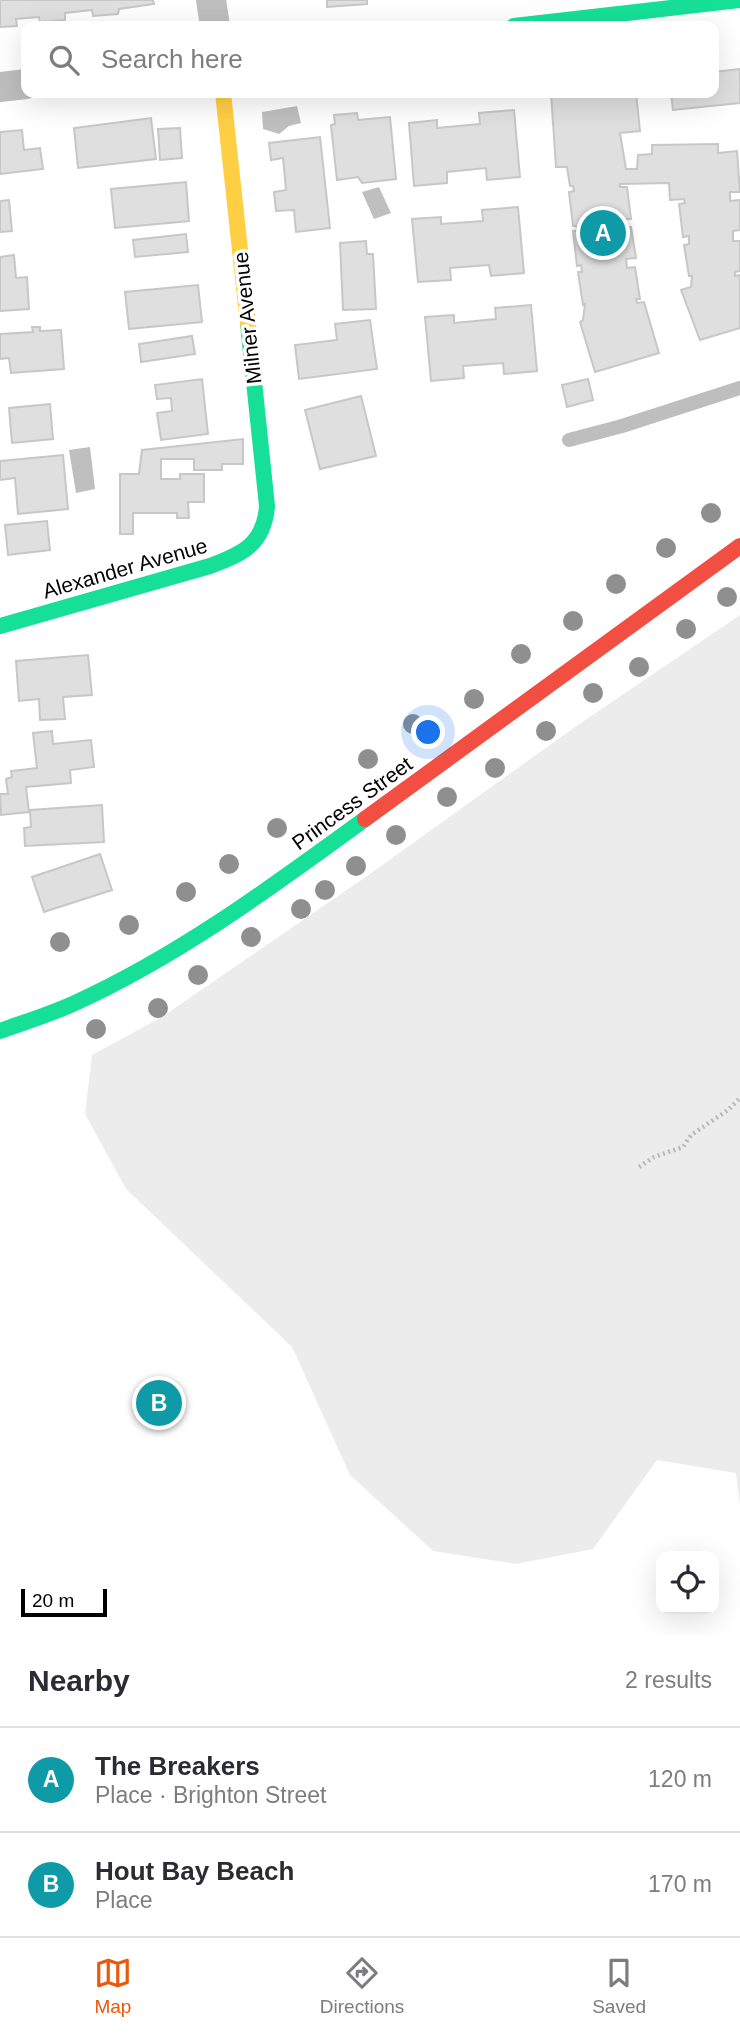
<!DOCTYPE html>
<html lang="en">
<head>
<meta charset="utf-8">
<style>
  :root { --surface:#fff; --page:#f7f7f7; --text:#2b2b33; --muted:#7c7c81; --line:#e1e1e2; --accent:#ea580c }
  body { margin:0; font-family:Helvetica,sans-serif; background:var(--page); color:var(--text) }
  .controls { position:absolute; right:21px; bottom:21px; display:grid; overflow:hidden; border-radius:14px; box-shadow:0 7px 28px #0002 }
  .controls button { width:63px; height:63px; display:grid; place-items:center; padding:0; border:0; border-bottom:2px solid var(--line); background:var(--surface); color:var(--text); font:35px sans-serif }
  .scale { position:absolute; left:21px; bottom:18px; width:86px; box-sizing:border-box; padding-left:7px; border:4px solid #000; border-top:0; font-size:19px; line-height:24px; white-space:nowrap; color:#000; -webkit-text-stroke:5px #fff; paint-order:stroke }
  .you { position:absolute; left:429px; top:733px; width:24px; height:24px; margin:-18px; border:5px solid #fff; border-radius:50%; background:#1a73e8; box-shadow:0 0 0 10px #1a73e833 }
  .badge { display:grid; place-items:center; width:46px; height:46px; border-radius:50%; background:var(--accent); color:#fff; font-size:23px; font-weight:700 }
  .pin { position:absolute; translate:-50% -50%; border:4px solid #fff; box-shadow:0 2px 7px #0006 }
  .list { margin:0; padding:0; list-style:none }
  h2 { display:flex; justify-content:space-between; align-items:center; height:91px; margin:0; padding:0 28px; font-size:30px }
  h2 small { font-size:23px; font-weight:400; color:var(--muted) }
  .list li { display:grid; grid-template-columns:46px 1fr auto; gap:21px; align-items:center; box-sizing:border-box; height:105px; padding:0 28px; border-top:2px solid var(--line) }
  .list b { display:block; font-size:26px; white-space:nowrap }
  .list p { margin:0; font-size:23px; white-space:nowrap; color:var(--muted) }
  .list em { font-size:23px; font-style:normal; color:var(--muted) }
  .icon { flex:none; width:38px; height:38px; fill:none; stroke:currentColor; stroke-width:2; stroke-linecap:round; stroke-linejoin:round }
  .map { position:relative; flex:none; width:740px; height:1635px; overflow:hidden }
  .search { position:absolute; background:var(--surface); box-shadow:0 7px 28px #0002; left:21px; right:21px; top:21px; height:77px; display:flex; align-items:center; gap:18px; box-sizing:border-box; padding:0 24px; border-radius:14px; color:var(--muted); font-size:26px }
  .sheet { height:301px; background:var(--surface) }
  nav { display:flex; justify-content:space-around; align-items:center; box-sizing:border-box; height:98px; border-top:2px solid var(--line); background:var(--surface); font-size:19px; color:var(--muted) }
  nav a { display:grid; justify-items:center; gap:4px }
  nav .on { color:var(--accent) }
  .map>svg:first-child { display:block }
</style>
</head>
<body>
<div class="map">
<svg width="740" height="1635" viewBox="0 0 740 1635">
  <rect width="100%" height="100%" fill="#fff"/>
  <polygon fill="#ececec" points="740,615 740,1506 736,1473 657,1460 593,1549 516,1564 433,1551 350,1475 292,1347 126,1189 85,1114 92,1055 162,1017 367,876 575,727"/>
  <g fill="#bfbfbf">
    <polygon points="297,106 301,123 289,126 279,134 263,129 262,112"/>
    <polygon points="379,187 391,213 374,219 362,192"/>
    <polygon points="90,447 95,489 76,493 69,450"/>
  </g>
  <g fill="#dfdfdf" stroke="#c7c7c7" stroke-width="2">
    <polygon points="0,0 153,0 154,4 119,9 118,14 93,16 92,10 65,13 65,20 40,22 39,17 16,19 17,26 0,27"/>
    <polygon points="327,0 367,0 367,4 327,7"/>
    <polygon points="740,69 740,103 673,110 671,93 714,93 714,72"/>
    <polygon points="551,93 636,93 640,131 620,133 626,169 637,169 638,155 652,154 652,145 718,144 718,153 737,151 740,192 730,192 730,201 740,200 740,230 733,231 733,241 740,241 740,271 735,272 735,276 740,275 740,328 700,340 681,290 691,287 692,276 689,276 684,245 689,244 689,236 683,237 679,204 685,203 684,199 670,200 669,183 620,184 620,187 627,187 631,219 623,219 624,227 631,227 636,258 626,259 627,268 635,267 640,299 636,299 637,303 644,302 659,353 595,372 580,322 583,320 585,304 583,305 578,272 582,272 581,265 577,266 573,231 577,231 577,226 573,226 569,192 574,191 573,186 570,186 567,167 556,167"/>
    <polygon points="514,110 520,177 487,180 486,168 447,172 447,183 414,186 409,123 437,120 437,128 480,124 479,113"/>
    <polygon points="357,113 358,120 390,117 396,179 362,183 358,177 337,180 331,125 335,124 334,115"/>
    <polygon points="151,118 156,159 78,168 74,128"/>
    <polygon points="180,128 182,158 160,160 158,129"/>
    <polygon points="22,130 24,150 40,148 43,169 0,174 0,132"/>
    <polygon points="320,137 330,228 296,232 294,210 276,211 274,192 286,190 283,158 271,160 269,143"/>
    <polygon points="186,182 189,221 115,228 111,189"/>
    <polygon points="9,200 12,231 0,232 0,201"/>
    <polygon points="518,207 524,273 491,276 489,265 450,268 451,280 418,282 412,219 441,217 441,224 483,221 482,210"/>
    <polygon points="186,234 188,252 135,257 133,240"/>
    <polygon points="366,241 367,254 373,254 376,309 343,310 340,243"/>
    <polygon points="14,255 16,278 27,277 29,309 0,311 0,257"/>
    <polygon points="198,285 202,322 129,329 125,292"/>
    <polygon points="531,305 537,371 504,374 503,363 463,366 464,378 431,381 425,317 454,315 454,323 496,319 495,308"/>
    <polygon points="370,320 377,369 299,379 295,345 337,340 335,324"/>
    <polygon points="32,327 40,327 40,331 61,330 64,369 11,373 9,358 0,359 0,334 33,332"/>
    <polygon points="192,336 195,354 141,362 139,344"/>
    <polygon points="202,379 208,434 161,440 157,413 172,411 171,398 157,399 155,385"/>
    <polygon points="588,379 593,400 567,407 562,385"/>
    <polygon points="361,396 376,456 320,469 305,410"/>
    <polygon points="50,404 53,439 12,443 9,408"/>
    <polygon points="243,439 243,464 222,464 222,470 194,470 194,459 161,459 161,479 180,479 180,474 204,474 204,502 188,502 189,518 177,518 177,513 133,513 133,534 120,534 120,474 139,474 142,450"/>
    <polygon points="63,455 68,509 18,514 15,478 0,480 0,461"/>
    <polygon points="47,521 50,550 8,555 5,525"/>
    <polygon points="88,655 92,695 63,697 65,719 40,720 39,699 19,701 16,661"/>
    <polygon points="52,731 53,744 91,740 94,767 70,770 71,783 26,787 29,812 1,815 0,794 8,794 6,779 12,777 11,771 37,768 33,733"/>
    <polygon points="102,805 104,842 25,846 24,828 31,827 30,810"/>
    <polygon points="100,854 112,890 44,912 32,877"/>
  </g>
  <g fill="none" stroke-linecap="round" stroke-linejoin="round">
    <polyline stroke="#b9b9b9" stroke-width="4.5" stroke-dasharray="2 3.5" stroke-linecap="butt" points="639,1167 654,1157 683,1147 691,1135 728,1110 740,1098"/>
    <polyline stroke="#bebebe" stroke-width="14" points="569,440 622,426 740,388"/>
    <g stroke="#bebebe" stroke-width="30">
      <polyline points="211,0 215,26"/>
      <polyline points="0,87 26,84"/>
    </g>
    <g stroke="#16e098" stroke-width="16">
      <polyline points="514,26 740,0"/>
      <path d="M0,626l210,-60c33,-12 54,-22 57,-60l-19,-182"/>
      <path d="M0,1031c25,-9 51,-17 75,-28 105,-48 198,-117 290,-184"/>
    </g>
    <polyline stroke="#ffcf43" stroke-width="16" points="223,93 248,324"/>
    <polyline stroke="#f24e42" stroke-width="16" points="365,819 740,546"/>
  </g>
  <g fill="#8f8f8f">
    <circle cx="711" cy="513" r="10"/>
    <circle cx="666" cy="548" r="10"/>
    <circle cx="616" cy="584" r="10"/>
    <circle cx="727" cy="597" r="10"/>
    <circle cx="573" cy="621" r="10"/>
    <circle cx="686" cy="629" r="10"/>
    <circle cx="521" cy="654" r="10"/>
    <circle cx="639" cy="667" r="10"/>
    <circle cx="593" cy="693" r="10"/>
    <circle cx="474" cy="699" r="10"/>
    <circle cx="413" cy="724" r="10"/>
    <circle cx="546" cy="731" r="10"/>
    <circle cx="368" cy="759" r="10"/>
    <circle cx="495" cy="768" r="10"/>
    <circle cx="447" cy="797" r="10"/>
    <circle cx="277" cy="828" r="10"/>
    <circle cx="396" cy="835" r="10"/>
    <circle cx="229" cy="864" r="10"/>
    <circle cx="356" cy="866" r="10"/>
    <circle cx="325" cy="890" r="10"/>
    <circle cx="186" cy="892" r="10"/>
    <circle cx="301" cy="909" r="10"/>
    <circle cx="129" cy="925" r="10"/>
    <circle cx="251" cy="937" r="10"/>
    <circle cx="60" cy="942" r="10"/>
    <circle cx="198" cy="975" r="10"/>
    <circle cx="158" cy="1008" r="10"/>
    <circle cx="96" cy="1029" r="10"/>
  </g>
  <g text-anchor="middle" dominant-baseline="central" stroke-width="7" stroke-linejoin="round" paint-order="stroke">
    <g font-size="21" fill="#000" stroke="#fff">
      <text transform="translate(247 318) rotate(-96)">Milner Avenue</text>
      <text transform="translate(125 568) rotate(-16)">Alexander Avenue</text>
      <text transform="translate(352 803) rotate(-36)">Princess Street</text>
    </g>
  </g>
</svg>
<div class="controls">
<button><svg class="icon" aria-label="locate" viewBox="0 0 24 24"><circle cx="12" cy="12" r="6"/><path d="M12 2v4M12 18v4M2 12h4M18 12h4"/></svg></button>
</div>
<div class="scale">20 m</div>
<div class="you"></div>
<div class="pin badge" style="left:603px;top:233px;background:#0f9aa8">A</div>
<div class="pin badge" style="left:159px;top:1403px;background:#0f9aa8">B</div>
<div class="search"><svg class="icon" aria-label="search" viewBox="0 0 24 24"><circle cx="10" cy="10" r="6"/><path d="M15 15l6 6"/></svg>Search here</div>
</div>
<section class="sheet">
<h2>Nearby<small>2 results</small></h2>
<ul class="list">
<li><span class="badge" style="background:#0f9aa8">A</span><div><b>The Breakers</b><p>Place · Brighton Street</p></div><em>120 m</em></li>
<li><span class="badge" style="background:#0f9aa8">B</span><div><b>Hout Bay Beach</b><p>Place</p></div><em>170 m</em></li>
</ul>
</section>
<nav>
<a class="on"><svg class="icon" aria-label="map" viewBox="0 0 24 24"><path d="M3 6l6-2 6 2 6-2v14l-6 2-6-2-6 2zM9 4v14M15 6v14"/></svg>Map</a>
<a><svg class="icon" aria-label="directions" viewBox="0 0 24 24"><path d="M12 3l9 9-9 9-9-9zM9 14v-3h6M13 9l2 2-2 2"/></svg>Directions</a>
<a><svg class="icon" aria-label="saved" viewBox="0 0 24 24"><path d="M7 4h10v16l-5-4-5 4z"/></svg>Saved</a>
</nav>
</body>
</html>
